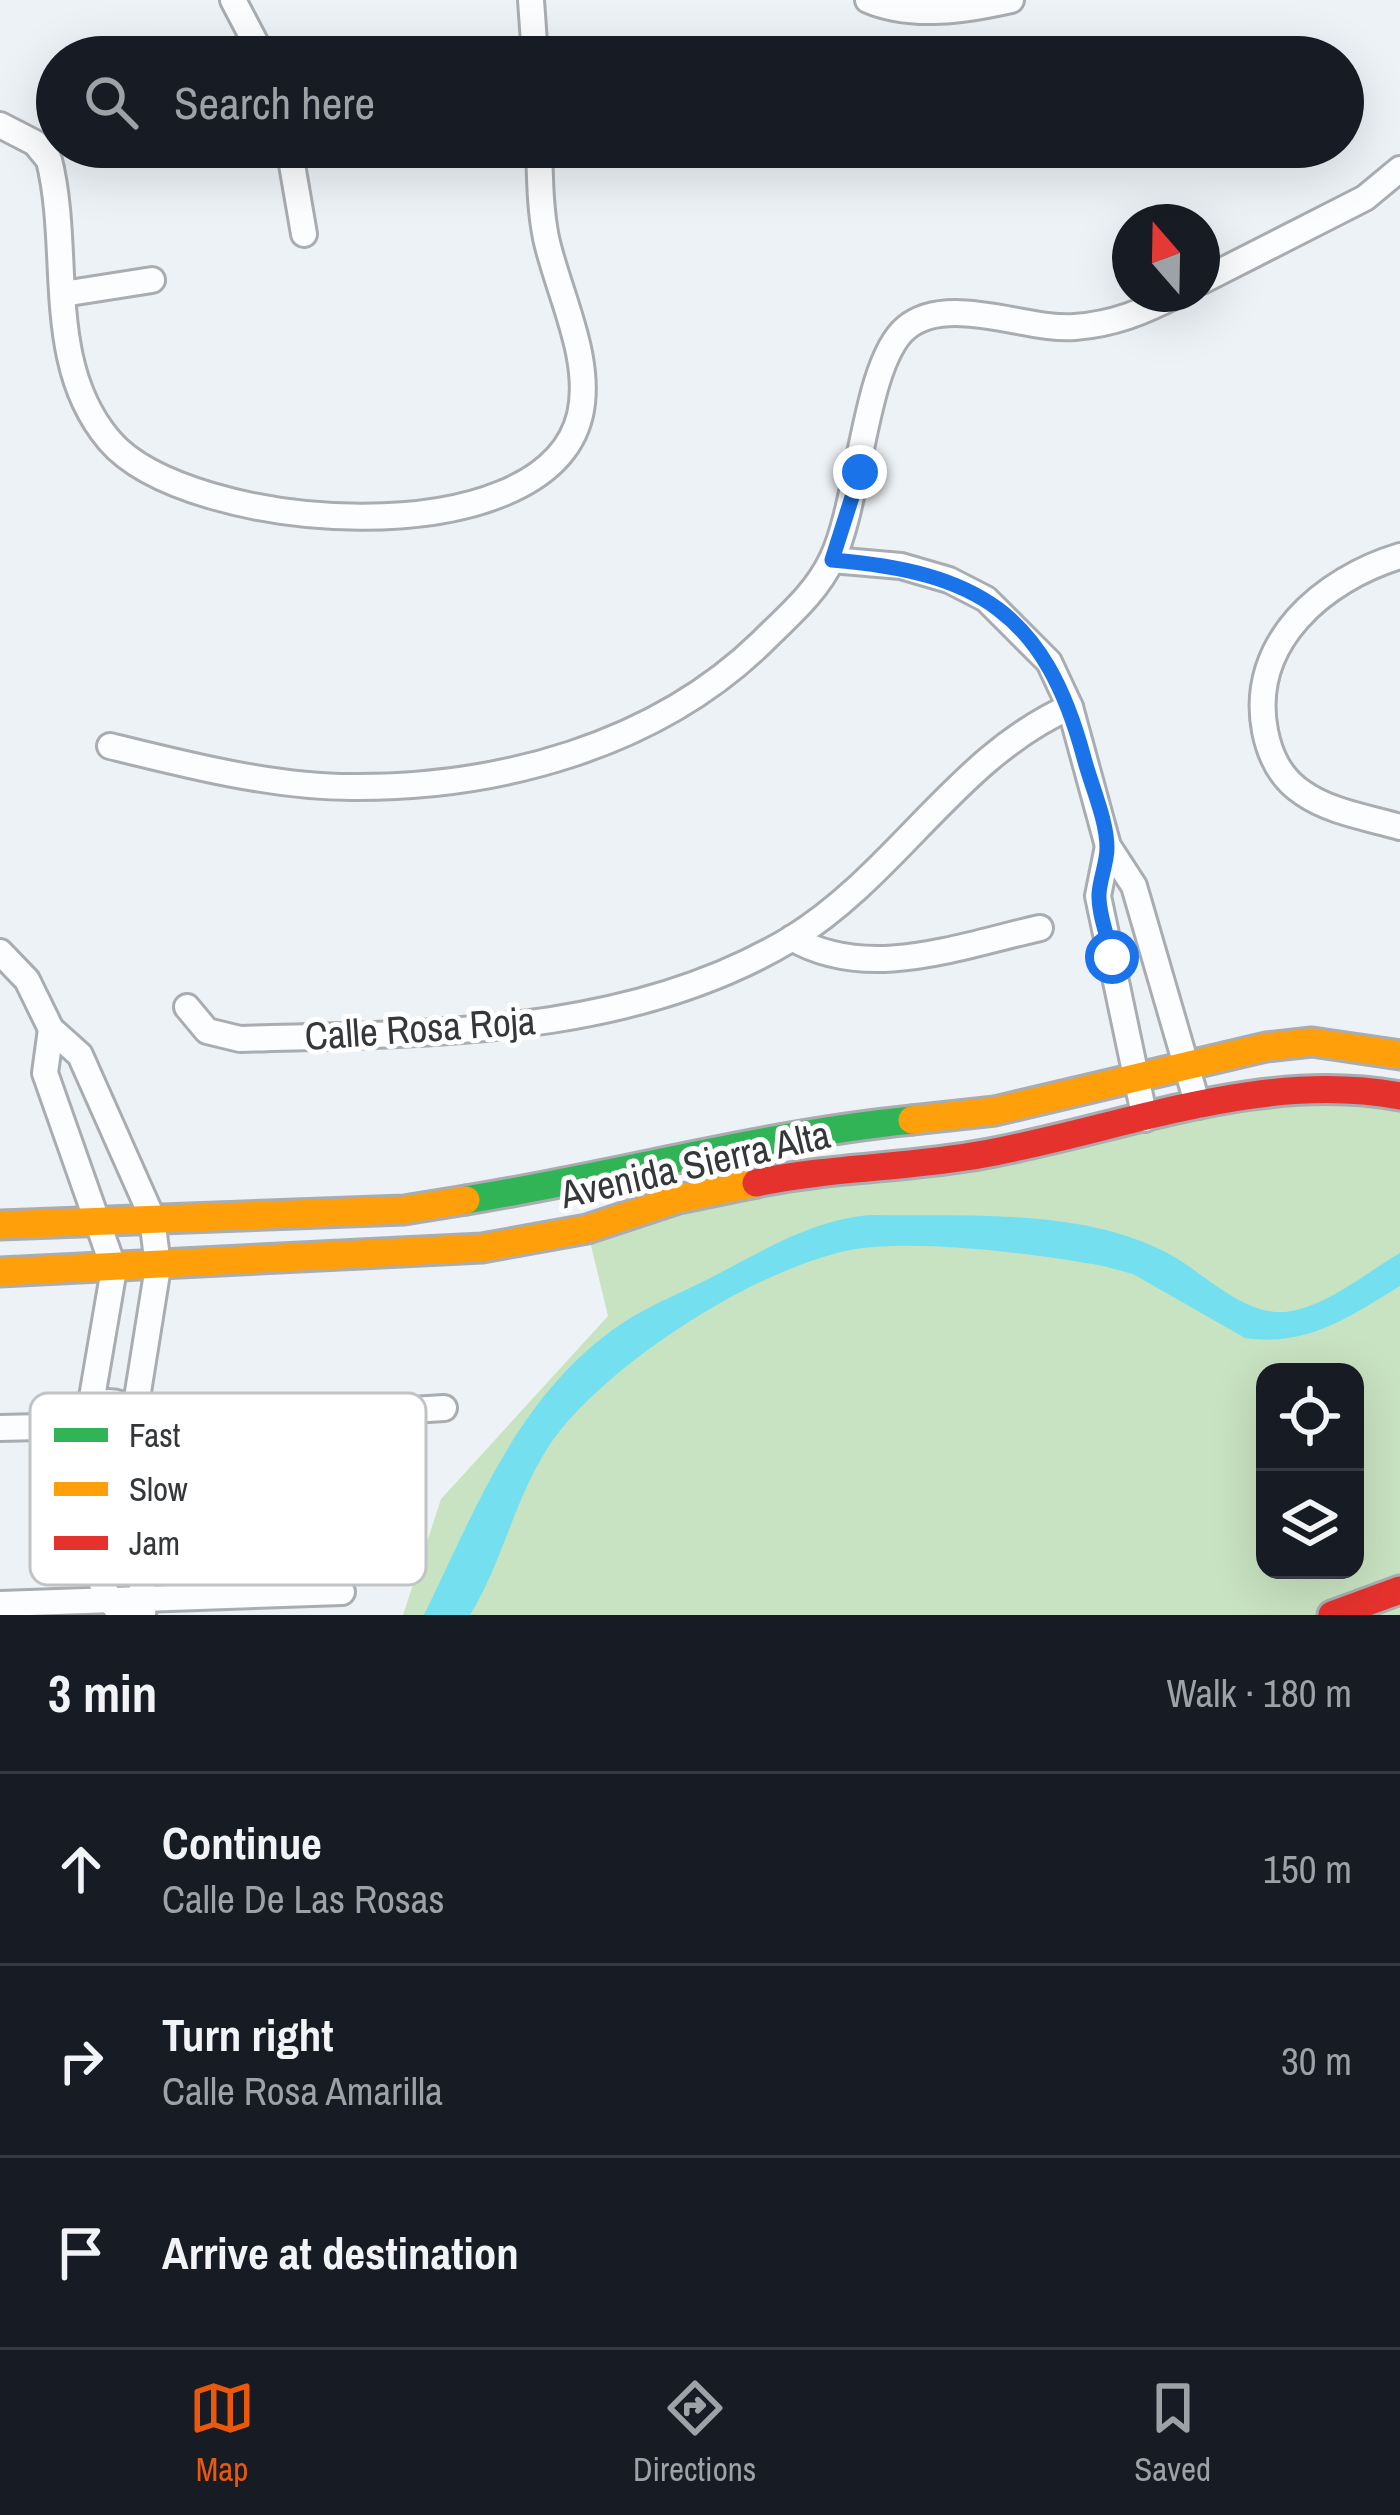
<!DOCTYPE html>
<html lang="en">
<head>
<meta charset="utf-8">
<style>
  :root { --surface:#171b24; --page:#242831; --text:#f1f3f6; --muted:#9ea1a6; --line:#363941; --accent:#ea580c }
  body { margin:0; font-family:"Archivo Narrow",sans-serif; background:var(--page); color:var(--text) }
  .controls { position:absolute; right:36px; bottom:36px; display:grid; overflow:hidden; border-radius:24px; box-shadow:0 12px 48px #0002 }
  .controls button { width:108px; height:108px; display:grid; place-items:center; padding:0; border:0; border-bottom:3px solid var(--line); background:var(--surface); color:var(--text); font:60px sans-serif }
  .compass { position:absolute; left:1112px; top:204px; width:108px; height:108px; border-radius:50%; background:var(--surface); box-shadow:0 12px 48px #0002; rotate:340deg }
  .stop { position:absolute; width:36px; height:36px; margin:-27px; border:9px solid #1a73e8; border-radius:50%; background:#fff }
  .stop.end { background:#1a73e8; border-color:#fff; box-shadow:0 3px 12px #0008 }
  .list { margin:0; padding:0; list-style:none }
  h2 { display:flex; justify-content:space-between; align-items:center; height:156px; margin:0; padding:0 48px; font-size:51px }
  h2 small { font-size:39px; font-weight:400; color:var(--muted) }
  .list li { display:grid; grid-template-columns:78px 1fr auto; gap:36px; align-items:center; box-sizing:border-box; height:192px; padding:0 48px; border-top:3px solid var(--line) }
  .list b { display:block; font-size:45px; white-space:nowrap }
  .list p { margin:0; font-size:39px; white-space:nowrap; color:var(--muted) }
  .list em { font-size:39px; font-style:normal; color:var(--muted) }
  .icon { flex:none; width:66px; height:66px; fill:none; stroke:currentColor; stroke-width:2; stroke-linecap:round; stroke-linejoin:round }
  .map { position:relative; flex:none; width:1400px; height:1615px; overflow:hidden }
  .search { position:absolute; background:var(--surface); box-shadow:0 12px 48px #0002; left:36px; right:36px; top:36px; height:132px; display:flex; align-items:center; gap:30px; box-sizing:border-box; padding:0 42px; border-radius:66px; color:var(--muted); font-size:45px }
  .sheet { height:732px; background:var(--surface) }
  nav { display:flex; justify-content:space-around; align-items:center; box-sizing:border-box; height:168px; border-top:3px solid var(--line); background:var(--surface); font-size:33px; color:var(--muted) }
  nav a { display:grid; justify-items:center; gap:6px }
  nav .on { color:var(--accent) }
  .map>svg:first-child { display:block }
</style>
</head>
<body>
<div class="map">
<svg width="1400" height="1615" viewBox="0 0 1400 1615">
  <rect width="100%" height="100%" fill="#edf2f6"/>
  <path fill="#c8e3c1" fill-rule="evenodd" d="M1282,1088l118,8v519h-997l38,-116 167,-183 -21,-87zM1265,1372h90v198h-90z"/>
  <path fill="#74e0ef" d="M870,1215c96,2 214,-8 301,40 34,19 72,60 114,57 40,-4 82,-40 115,-59v33c-51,31 -92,61 -155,52l-112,-64 -30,-8c-65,-12 -183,-27 -247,-17 -96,16 -256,118 -309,200 -33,52 -45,114 -77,166h-46c52,-106 94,-221 197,-291 30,-20 65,-33 97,-50 49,-26 96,-54 152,-59z"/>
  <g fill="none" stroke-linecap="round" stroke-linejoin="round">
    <g stroke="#a9acb0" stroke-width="30">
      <g id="street">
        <polyline points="233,0 263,57"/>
        <polyline points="531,0 535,57"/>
        <path d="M868,0c44,19 98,10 143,0"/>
        <path d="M0,125l35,18 14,17c23,92 -6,202 60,280 77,92 436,121 471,-25 13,-57 -22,-122 -34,-177 -6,-30 -6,-61 -7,-91"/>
        <polyline points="289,147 304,234"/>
        <polyline points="1202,281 1365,198 1400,169"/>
        <polyline points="63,294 152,280"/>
        <path d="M1400,556c-76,23 -152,86 -135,175 5,25 15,47 38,62 27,19 66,25 97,34"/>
        <polyline points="832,560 901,566 949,580 986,599 1049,662 1070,707 1108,846 1134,886 1198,1106"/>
        <path d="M110,746c77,19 163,41 242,41 147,1 303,-41 410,-145 25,-25 55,-50 70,-83 28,-57 32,-196 74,-231 42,-35 120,3 169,-1 39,-3 68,-15 103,-33"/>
        <polyline points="1108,846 1098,896 1145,1119"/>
        <path d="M792,938c76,44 167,8 248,-10"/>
        <polyline points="0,952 27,980 51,1029 80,1055 152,1217 158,1267 134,1417"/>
        <path d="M187,1007l20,24 33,8c185,-6 386,-1 551,-100 105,-64 167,-183 279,-232"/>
        <polyline points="51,1029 45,1073 114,1269 90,1409"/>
        <circle cx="109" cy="1431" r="29"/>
        <polyline points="138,1427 444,1408"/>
        <polyline points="0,1428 80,1426"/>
        <path d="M84,1446c1,52 0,130 38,169"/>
        <polyline points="134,1446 126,1503 144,1595 143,1615"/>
        <polyline points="0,1604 342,1592"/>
      </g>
    </g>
    <g stroke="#a9acb0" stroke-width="33">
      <path id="fast" d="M466,1200c149,-24 295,-65 446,-80"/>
    </g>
    <g stroke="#a9acb0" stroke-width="33">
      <g id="slow">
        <polyline points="912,1120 995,1111 1266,1047 1312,1042 1400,1055"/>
        <polyline points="0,1225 404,1210 466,1200"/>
        <polyline points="0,1272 482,1248 587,1229 678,1199 756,1183"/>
      </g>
    </g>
    <g stroke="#a9acb0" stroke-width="33">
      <g id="jam">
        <path d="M756,1183c75,-16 153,-15 228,-29 138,-25 275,-84 416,-58"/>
        <polyline points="1332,1615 1400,1590"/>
      </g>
    </g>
    <use href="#street" stroke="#fcfdfe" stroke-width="24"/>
    <use href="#fast" stroke="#30b455" stroke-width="27"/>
    <use href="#slow" stroke="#ff9f0a" stroke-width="27"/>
    <use href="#jam" stroke="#e5322d" stroke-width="27"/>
  </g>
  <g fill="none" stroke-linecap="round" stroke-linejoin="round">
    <path stroke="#1a73e8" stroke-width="15" d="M860,472l-28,88c146,12 213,53 252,198 7,27 23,62 23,90 0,15 -7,30 -8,46 -1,19 9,43 13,63"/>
  </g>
  <g text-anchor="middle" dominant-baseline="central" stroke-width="10" stroke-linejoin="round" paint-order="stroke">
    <g font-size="39" fill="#35383b" stroke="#fff">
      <text transform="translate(420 1028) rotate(-4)">Calle Rosa Roja</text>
      <text transform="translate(695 1164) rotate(-13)">Avenida Sierra Alta</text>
    </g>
  </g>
  <rect x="30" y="1393" width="396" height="192" rx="18" fill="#fff" stroke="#c2c3c4" stroke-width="3"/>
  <rect x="54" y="1428" width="54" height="14" fill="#30b455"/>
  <rect x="54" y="1482" width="54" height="14" fill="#ff9f0a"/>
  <rect x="54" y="1536" width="54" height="14" fill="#e5322d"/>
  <g font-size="33" fill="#35383b">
    <text x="129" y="1447">Fast</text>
    <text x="129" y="1501">Slow</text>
    <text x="129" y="1555">Jam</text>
  </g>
</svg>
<div class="controls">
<button><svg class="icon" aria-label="locate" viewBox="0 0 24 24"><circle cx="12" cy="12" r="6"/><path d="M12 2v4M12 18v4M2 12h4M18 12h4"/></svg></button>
<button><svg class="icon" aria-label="layers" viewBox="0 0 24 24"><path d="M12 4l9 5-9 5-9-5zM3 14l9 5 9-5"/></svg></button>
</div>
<svg class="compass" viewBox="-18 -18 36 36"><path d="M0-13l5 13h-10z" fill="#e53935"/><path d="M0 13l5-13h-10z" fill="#9ea1a6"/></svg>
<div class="stop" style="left:1112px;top:957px"></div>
<div class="stop end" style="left:860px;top:472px"></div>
<div class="search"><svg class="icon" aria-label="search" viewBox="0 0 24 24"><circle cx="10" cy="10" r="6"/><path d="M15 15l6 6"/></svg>Search here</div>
</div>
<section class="sheet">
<h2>3 min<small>Walk · 180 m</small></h2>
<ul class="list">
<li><svg class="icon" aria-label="ahead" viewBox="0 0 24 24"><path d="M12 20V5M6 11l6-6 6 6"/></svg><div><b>Continue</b><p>Calle De Las Rosas</p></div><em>150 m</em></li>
<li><svg class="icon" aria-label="right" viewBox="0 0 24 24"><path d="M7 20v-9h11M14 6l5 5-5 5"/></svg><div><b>Turn right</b><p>Calle Rosa Amarilla</p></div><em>30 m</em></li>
<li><svg class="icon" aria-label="arrive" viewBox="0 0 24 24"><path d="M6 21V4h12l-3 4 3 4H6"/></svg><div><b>Arrive at destination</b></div></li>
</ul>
</section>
<nav>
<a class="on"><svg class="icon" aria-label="map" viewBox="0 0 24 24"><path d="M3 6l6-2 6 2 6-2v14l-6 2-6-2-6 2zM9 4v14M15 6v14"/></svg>Map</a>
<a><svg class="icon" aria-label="directions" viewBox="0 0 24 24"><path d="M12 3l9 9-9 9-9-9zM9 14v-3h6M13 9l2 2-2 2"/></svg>Directions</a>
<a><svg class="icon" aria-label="saved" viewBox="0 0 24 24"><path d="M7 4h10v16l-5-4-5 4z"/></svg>Saved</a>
</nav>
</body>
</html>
